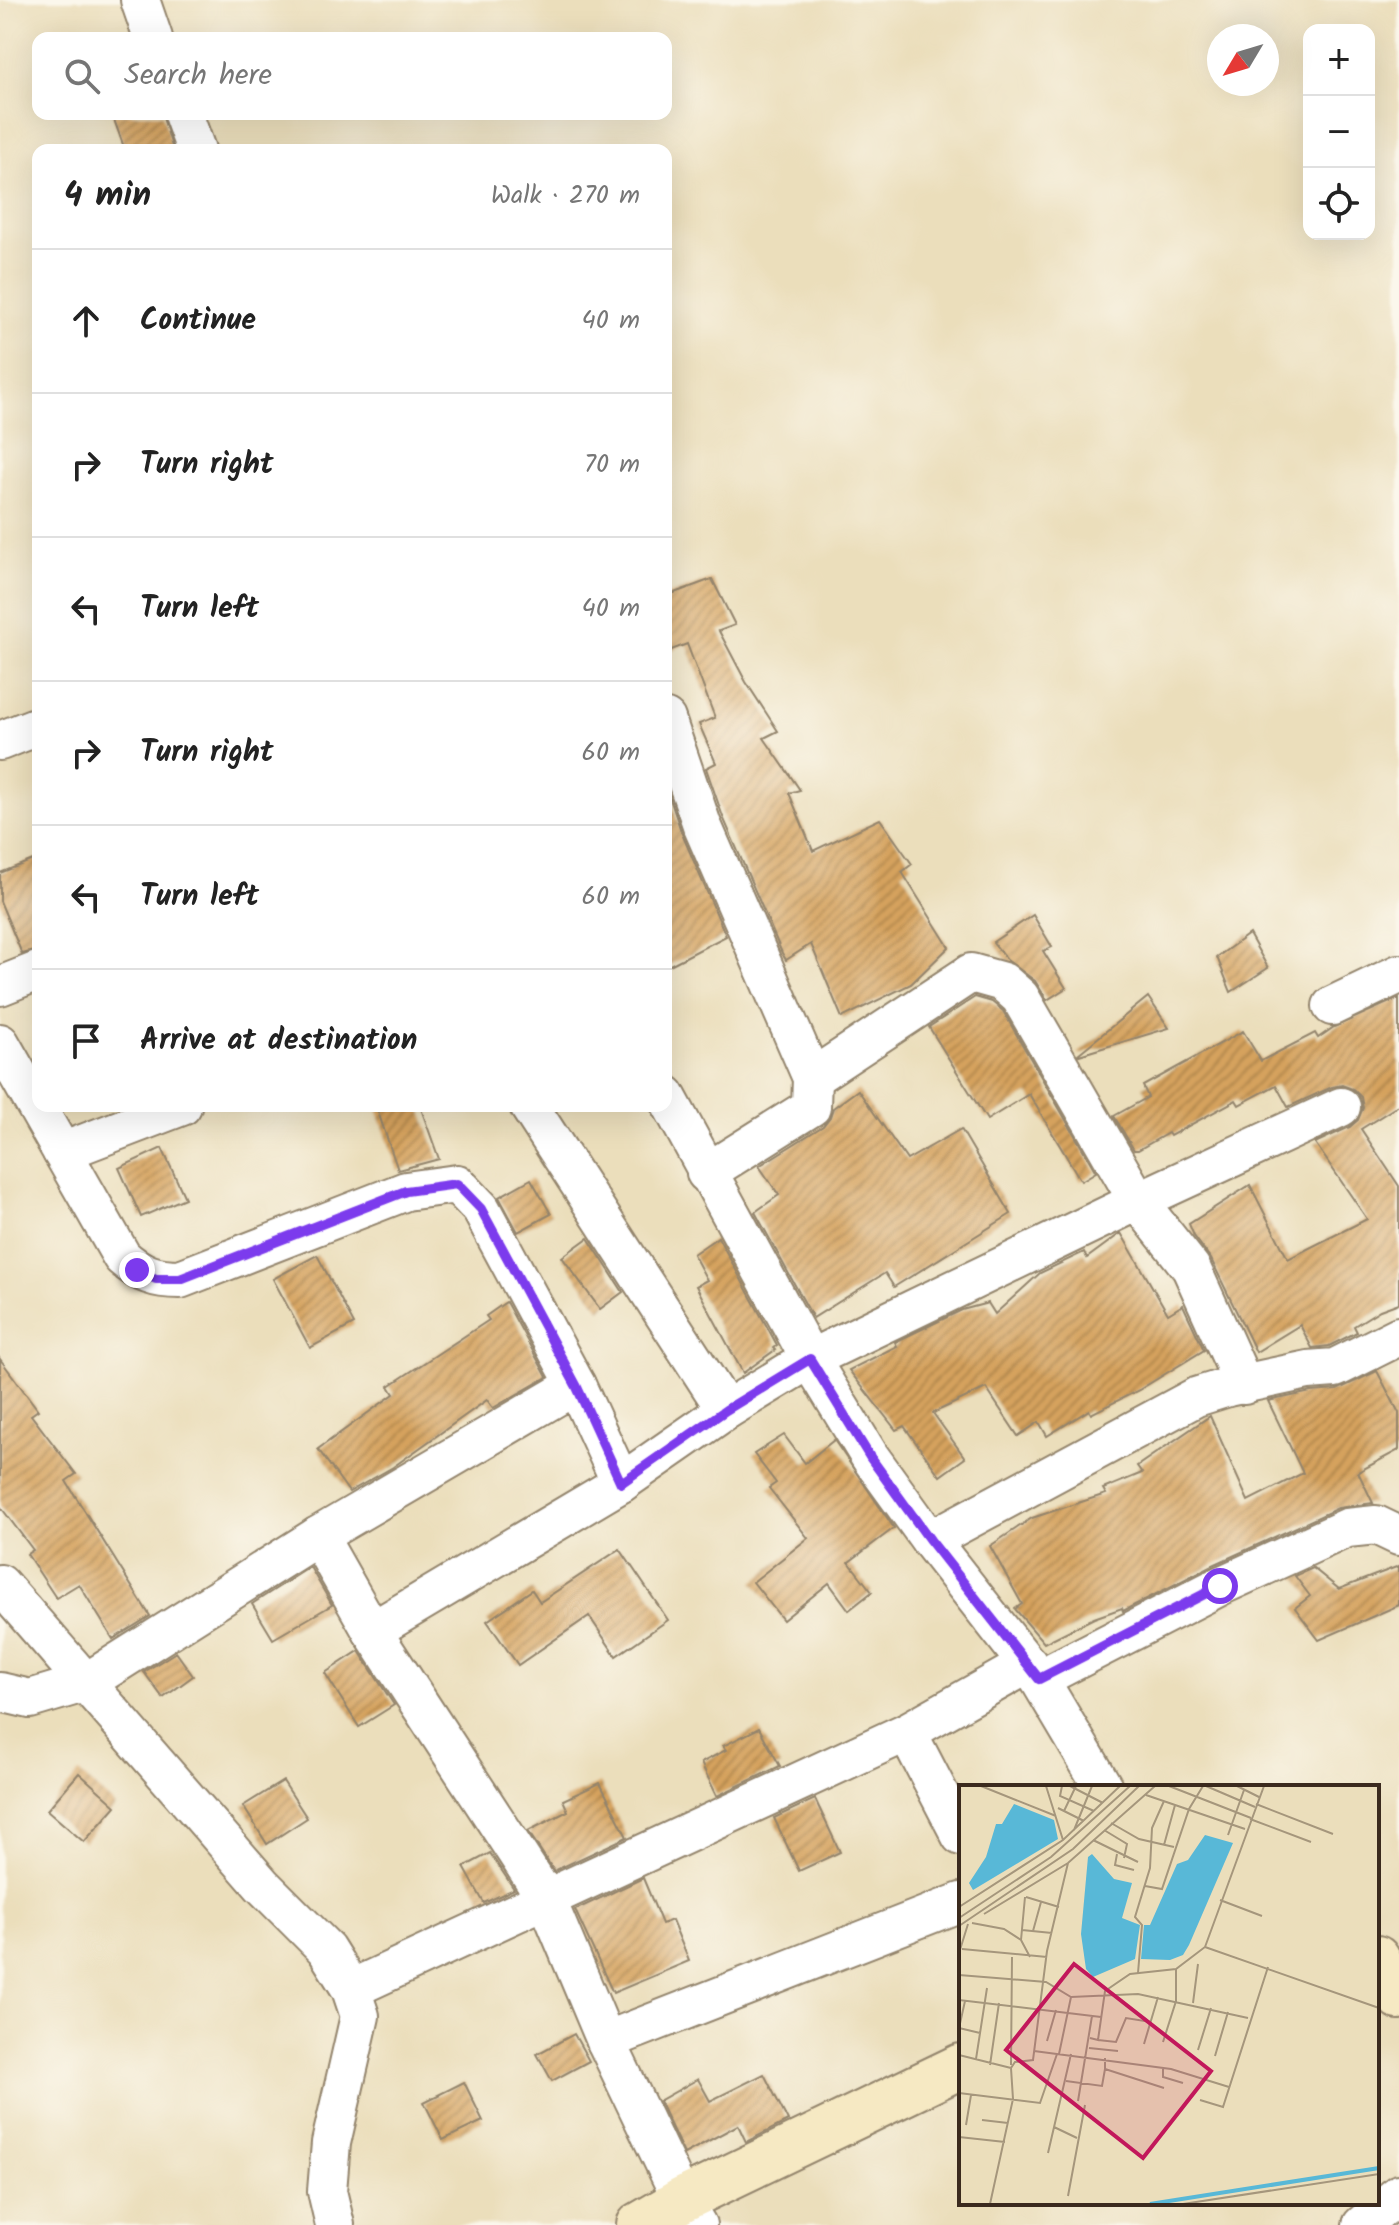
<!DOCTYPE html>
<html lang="en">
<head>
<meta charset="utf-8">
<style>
  :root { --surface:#fff; --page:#f2f2f2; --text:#222; --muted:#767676; --line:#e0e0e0 }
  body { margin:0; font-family:Kalam,sans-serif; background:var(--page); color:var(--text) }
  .controls { position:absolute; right:24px; top:24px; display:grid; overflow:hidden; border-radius:16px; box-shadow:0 8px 32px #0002 }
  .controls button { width:72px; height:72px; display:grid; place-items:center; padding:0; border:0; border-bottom:2px solid var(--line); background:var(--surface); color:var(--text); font:40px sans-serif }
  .compass { position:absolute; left:1207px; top:24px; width:72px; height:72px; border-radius:50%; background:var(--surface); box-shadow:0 8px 32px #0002; rotate:232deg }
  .stop { position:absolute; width:24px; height:24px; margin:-18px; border:6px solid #7c3aed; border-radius:50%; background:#fff }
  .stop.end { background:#7c3aed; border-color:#fff; box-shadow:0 2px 8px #0008 }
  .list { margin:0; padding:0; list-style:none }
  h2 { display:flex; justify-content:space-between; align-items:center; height:104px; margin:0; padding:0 32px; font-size:34px }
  h2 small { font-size:26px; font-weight:400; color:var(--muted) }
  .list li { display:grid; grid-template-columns:52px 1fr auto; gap:24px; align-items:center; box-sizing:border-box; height:144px; padding:0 32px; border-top:2px solid var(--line) }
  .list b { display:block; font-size:30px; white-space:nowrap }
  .list em { font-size:26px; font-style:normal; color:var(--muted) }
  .icon { flex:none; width:44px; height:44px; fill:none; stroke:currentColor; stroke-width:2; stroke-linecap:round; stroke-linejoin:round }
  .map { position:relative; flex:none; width:1399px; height:2225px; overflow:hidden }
  .search { position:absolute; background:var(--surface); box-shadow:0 8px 32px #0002; left:32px; top:32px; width:640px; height:88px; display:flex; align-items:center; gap:20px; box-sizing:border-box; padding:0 28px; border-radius:16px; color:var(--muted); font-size:30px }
  .panel { position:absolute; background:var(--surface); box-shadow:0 8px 32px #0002; left:32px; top:144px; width:640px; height:968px; border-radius:16px }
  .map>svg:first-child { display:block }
</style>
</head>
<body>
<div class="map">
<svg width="1399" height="2225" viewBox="0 0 1399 2225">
  <defs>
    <pattern id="building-hatch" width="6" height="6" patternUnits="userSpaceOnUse" patternTransform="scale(2)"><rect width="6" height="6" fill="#d5a25d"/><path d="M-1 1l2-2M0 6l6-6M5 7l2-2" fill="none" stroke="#ae844c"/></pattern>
  </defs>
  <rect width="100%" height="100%" fill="#fbf7ec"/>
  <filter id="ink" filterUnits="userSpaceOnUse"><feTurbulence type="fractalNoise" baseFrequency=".0125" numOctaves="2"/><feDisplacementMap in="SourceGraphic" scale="16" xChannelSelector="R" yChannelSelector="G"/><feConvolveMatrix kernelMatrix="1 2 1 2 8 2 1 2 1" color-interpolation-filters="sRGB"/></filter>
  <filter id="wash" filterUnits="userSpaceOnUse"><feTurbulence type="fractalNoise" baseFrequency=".006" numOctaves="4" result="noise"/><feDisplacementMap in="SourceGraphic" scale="32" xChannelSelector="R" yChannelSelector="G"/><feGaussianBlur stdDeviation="1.8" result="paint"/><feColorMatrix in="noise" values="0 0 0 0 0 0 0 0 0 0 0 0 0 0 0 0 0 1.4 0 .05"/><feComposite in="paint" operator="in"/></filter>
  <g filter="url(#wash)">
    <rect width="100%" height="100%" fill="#ebdebb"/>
    <g id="blocks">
      <g fill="url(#building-hatch)">
        <polygon points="112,114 162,114 173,150 125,150"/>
        <polygon points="712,579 735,625 719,631 746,682 778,731 764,738 800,790 789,793 813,851 880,819 912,864 902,872 949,947 911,984 842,1018 811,944 786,960 782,953 723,817 706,768 716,763 699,724 715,718 687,644 666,652 666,596"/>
        <polygon points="666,787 682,834 726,936 666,967"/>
        <polygon points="38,858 38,950 22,954 0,901 0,873"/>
        <polygon points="1033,915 1052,947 1043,951 1066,988 1047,1000 1035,981 1007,960 993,942"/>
        <polygon points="1249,934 1268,968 1231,992 1217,957"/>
        <polygon points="975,997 992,1002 1003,1011 1096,1172 1081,1181 1029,1094 987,1120 929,1027"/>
        <polygon points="1148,997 1169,1028 1079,1055 1078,1054"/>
        <polygon points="1399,998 1399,1105 1361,1129 1399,1186 1399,1303 1380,1310 1354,1326 1357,1332 1329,1346 1312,1348 1300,1325 1256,1352 1211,1259 1194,1236 1189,1224 1250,1185 1288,1259 1367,1219 1315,1143 1350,1127 1358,1120 1363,1108 1361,1097 1353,1089 1342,1085 1332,1087 1288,1107 1276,1085 1239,1105 1236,1100 1170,1136 1168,1133 1138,1150 1134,1150 1114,1116 1148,1097 1143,1086 1243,1031 1261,1061 1315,1033 1318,1038 1334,1027"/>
        <polygon points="858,1090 907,1160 961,1129 1011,1214 894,1287 885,1273 813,1318 755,1212 779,1195 759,1166 823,1126 830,1117 833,1108"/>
        <polygon points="376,1106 420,1106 439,1159 398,1170"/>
        <polygon points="162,1148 185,1198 141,1217 119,1168"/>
        <polygon points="531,1179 551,1214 518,1232 499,1197"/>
        <polygon points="1121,1233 1168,1314 1183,1305 1204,1350 1139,1390 1091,1414 1089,1410 1047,1436 1039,1422 1018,1436 986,1388 933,1413 965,1458 940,1476 904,1426 896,1430 849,1370 897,1346 895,1342 962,1310 988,1303 995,1314 1040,1273 1084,1252 1087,1258"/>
        <polygon points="718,1237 777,1345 773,1348 775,1350 743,1373 696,1286 707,1280 693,1254"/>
        <polygon points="588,1238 623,1292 600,1309 562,1257"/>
        <polygon points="317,1255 354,1324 310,1348 273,1279"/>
        <polygon points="506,1302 547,1377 493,1408 487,1400 393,1467 349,1492 318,1449 394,1394 389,1386 489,1320 486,1316"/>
        <polygon points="0,1359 38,1410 31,1415 76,1474 66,1481 150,1616 113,1639 79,1584 56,1598 27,1554 33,1550 0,1506"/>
        <polygon points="1377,1371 1399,1413 1399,1450 1358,1472 1373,1503 1338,1508 1211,1566 1123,1611 1122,1608 1094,1618 1044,1643 1015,1609 1022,1604 990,1546 1032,1518 1106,1494 1103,1489 1142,1473 1137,1466 1210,1416 1248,1501 1303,1473 1268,1401 1311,1392 1337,1390"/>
        <polygon points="784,1435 805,1463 834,1440 894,1528 849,1562 872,1592 849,1610 829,1583 783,1620 753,1582 808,1538 769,1488 776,1483 754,1454"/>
        <polygon points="620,1549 668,1620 616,1656 589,1616 518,1665 487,1621 532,1590 540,1602"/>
        <polygon points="1399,1566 1399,1605 1319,1640 1295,1608 1310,1596 1295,1576 1313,1568 1339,1589"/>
        <polygon points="310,1567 332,1605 273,1639 252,1604"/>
        <polygon points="359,1651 394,1705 359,1727 325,1673"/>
        <polygon points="176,1652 193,1676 163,1698 144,1672"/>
        <polygon points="759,1728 780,1766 717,1796 701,1763 726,1750 723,1746"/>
        <polygon points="79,1773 116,1806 84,1842 47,1810"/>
        <polygon points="283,1781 307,1818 267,1844 243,1806"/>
        <polygon points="600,1783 627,1837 554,1871 528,1831 568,1811 563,1800"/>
        <polygon points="815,1799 840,1852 799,1871 774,1818"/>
        <polygon points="490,1853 514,1889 484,1903 464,1867"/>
        <polygon points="643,1878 662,1924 672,1920 689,1961 613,1993 575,1910"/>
        <polygon points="574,2034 589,2061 552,2081 537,2054"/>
        <polygon points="764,2074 788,2121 746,2142 738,2125 684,2154 659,2101 698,2079 710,2101"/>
        <polygon points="464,2082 483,2121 443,2140 424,2102"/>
      </g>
    </g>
  </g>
  <g filter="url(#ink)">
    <use href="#blocks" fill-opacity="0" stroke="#93846c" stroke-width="2"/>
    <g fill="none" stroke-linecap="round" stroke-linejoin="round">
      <g stroke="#93846c" stroke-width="42">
        <g id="minor">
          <polyline points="140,0 153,38"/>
          <polyline points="183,114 196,150"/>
          <polyline points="666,719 702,825 812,1078 811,1107 706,1173"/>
          <polyline points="0,741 38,726"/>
          <polyline points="0,986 38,971"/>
          <polyline points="1332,1006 1399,974"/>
          <path d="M0,1043l122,214c19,17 33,22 58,22l226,-88 51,-7 24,25 95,176"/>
          <polyline points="812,1078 971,973 1003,982 1020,997 1138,1201 1191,1268 1244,1385"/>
          <polyline points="666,1095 810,1359 870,1457 930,1540 1039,1679 1103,1787"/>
          <polyline points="529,1106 726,1410"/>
          <polyline points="62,1152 182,1106"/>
          <polyline points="318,1536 372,1631 546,1898 606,2041 682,2200 697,2225"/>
          <polyline points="930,1540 1196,1397 1228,1387 1308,1370 1335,1368 1399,1336"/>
          <polyline points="0,1584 262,1885 326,1949 351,1989 360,2016 331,2143 327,2191 335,2225"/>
          <polyline points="372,1631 621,1483 726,1410 810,1359 1138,1201 1341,1107"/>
          <polyline points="1039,1679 1220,1586 1347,1528 1376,1525 1399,1536"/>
          <polyline points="0,1692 30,1699 87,1682 318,1536 576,1385 621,1483"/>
          <polyline points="907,1732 961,1836"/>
          <polyline points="351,1989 907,1732 1028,1664"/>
          <polyline points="606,2041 961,1902"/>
          <polyline points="1362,2225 1399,2194"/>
        </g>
      </g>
      <g stroke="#93846c" stroke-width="48">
        <g id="secondary">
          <polyline points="1377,1958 1399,1997"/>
          <polyline points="639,2225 682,2200 961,2066"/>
        </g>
      </g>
      <use href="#minor" stroke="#fff" stroke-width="38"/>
      <use href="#secondary" stroke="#f6e9c3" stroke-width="44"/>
    </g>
  </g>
  <g fill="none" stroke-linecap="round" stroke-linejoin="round" filter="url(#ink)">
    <polyline stroke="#7c3aed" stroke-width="10" points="137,1270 156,1279 180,1279 406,1191 457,1184 481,1209 576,1385 621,1483 726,1410 810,1359 870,1457 930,1540 1039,1679 1220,1586"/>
  </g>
  <g transform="translate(959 1785)">
    <rect width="420" height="420" fill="#ebdebb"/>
    <path d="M55,19l40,16 4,19 -85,51 -4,-7 17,-26 10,-33h6zM246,50l28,8 -44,102 -6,10 -13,5 -29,-1 3,-34h6l27,-61 11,-4zM133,69l22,25 18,4 -10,35 18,7 -5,34 -42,18 -7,-8 -5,-35 7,-77z" fill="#58b8d7"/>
    <path fill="none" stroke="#58b8d7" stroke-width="4" d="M191,419l229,-36"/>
    <path fill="none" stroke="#a5967c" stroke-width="2" d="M22,1l75,30M87,1l17,54M103,1l-2,10 34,15M111,1l33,17M210,1l82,32M247,1l49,21M278,1l22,11M187,10l99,34M297,19l77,30M99,23l26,13M105,26l12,-25M291,34l61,23M152,38l28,16 35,8M115,45l18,-44M145,45l23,14 -3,14M269,50l16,-45M134,55l45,22M205,60l11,-40M158,69l-2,11 19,5M186,101l17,3 27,-80 14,-23M67,112l33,10M261,115l42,16M0,122l104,-67 57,-54M25,129l84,-51 87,-77M0,133l92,-61 79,-71M13,138l32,6 17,11 9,17M0,141l114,-77 66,-63M63,145l30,3M74,146l8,-29M62,155l4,-43M246,162l174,61M3,164l85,8M0,168l9,-29M179,188l4,-48 -7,-8 15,-49 2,-40 12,-27M0,190l87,7 25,15 67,-3 110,24M0,215l142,17M6,216l-6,27 21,5M234,218l5,-39M131,253l8,2 7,-49 25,-17 46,-5 29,-22 59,-161M139,255l18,2 10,-24 25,4M88,256l9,-31M204,257l13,-41v-32M185,259l14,-47M130,263l29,3M239,265l13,-42M75,266l137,18 58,18M100,269l12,-57M0,270l52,13M256,271l13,-44M146,273v11l59,19M17,274l11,-71M31,280l9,-62M52,280l1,-108M204,284v8l20,6M107,296l36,5 3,-17M0,308l81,10 17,-49M241,315l23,7 45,-140M119,316l14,-85M23,335l26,3M7,340l5,-30M95,342l23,11M0,352l46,5M89,368l23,-99M109,411l17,-91M31,419l23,-105 -2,-31 4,-6 18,-2 14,-109 21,-88M224,419l196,-30"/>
    <path fill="#c2185b" fill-opacity="0.15" stroke="#c2185b" stroke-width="4" d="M115,179l137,107 -68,87 -137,-108z"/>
    <rect width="420" height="420" fill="none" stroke="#3b2a1e" stroke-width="4"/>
  </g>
</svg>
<div class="controls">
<button>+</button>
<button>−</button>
<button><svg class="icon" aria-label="locate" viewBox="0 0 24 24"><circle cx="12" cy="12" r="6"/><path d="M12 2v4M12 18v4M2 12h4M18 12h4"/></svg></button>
</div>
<svg class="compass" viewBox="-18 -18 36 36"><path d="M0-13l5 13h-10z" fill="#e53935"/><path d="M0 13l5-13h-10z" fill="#767676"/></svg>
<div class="stop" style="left:1220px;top:1586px"></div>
<div class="stop end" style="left:137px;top:1270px"></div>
<div class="search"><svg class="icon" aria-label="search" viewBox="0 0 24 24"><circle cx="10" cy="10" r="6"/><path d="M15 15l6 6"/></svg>Search here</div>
<section class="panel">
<h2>4 min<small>Walk · 270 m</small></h2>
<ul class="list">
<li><svg class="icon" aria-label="ahead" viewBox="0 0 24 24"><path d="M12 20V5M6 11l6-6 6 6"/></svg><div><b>Continue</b></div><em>40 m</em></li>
<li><svg class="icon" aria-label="right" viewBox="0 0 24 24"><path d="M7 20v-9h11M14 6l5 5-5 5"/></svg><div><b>Turn right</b></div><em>70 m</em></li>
<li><svg class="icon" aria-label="left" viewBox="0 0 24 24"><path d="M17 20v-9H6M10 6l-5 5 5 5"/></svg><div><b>Turn left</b></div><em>40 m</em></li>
<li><svg class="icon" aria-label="right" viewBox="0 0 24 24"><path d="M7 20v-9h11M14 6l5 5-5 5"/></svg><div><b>Turn right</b></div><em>60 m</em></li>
<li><svg class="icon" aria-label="left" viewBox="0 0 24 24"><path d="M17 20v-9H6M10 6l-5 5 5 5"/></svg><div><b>Turn left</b></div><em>60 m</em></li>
<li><svg class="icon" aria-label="arrive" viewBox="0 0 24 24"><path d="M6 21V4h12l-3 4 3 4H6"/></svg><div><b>Arrive at destination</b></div></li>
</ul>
</section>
</div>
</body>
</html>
